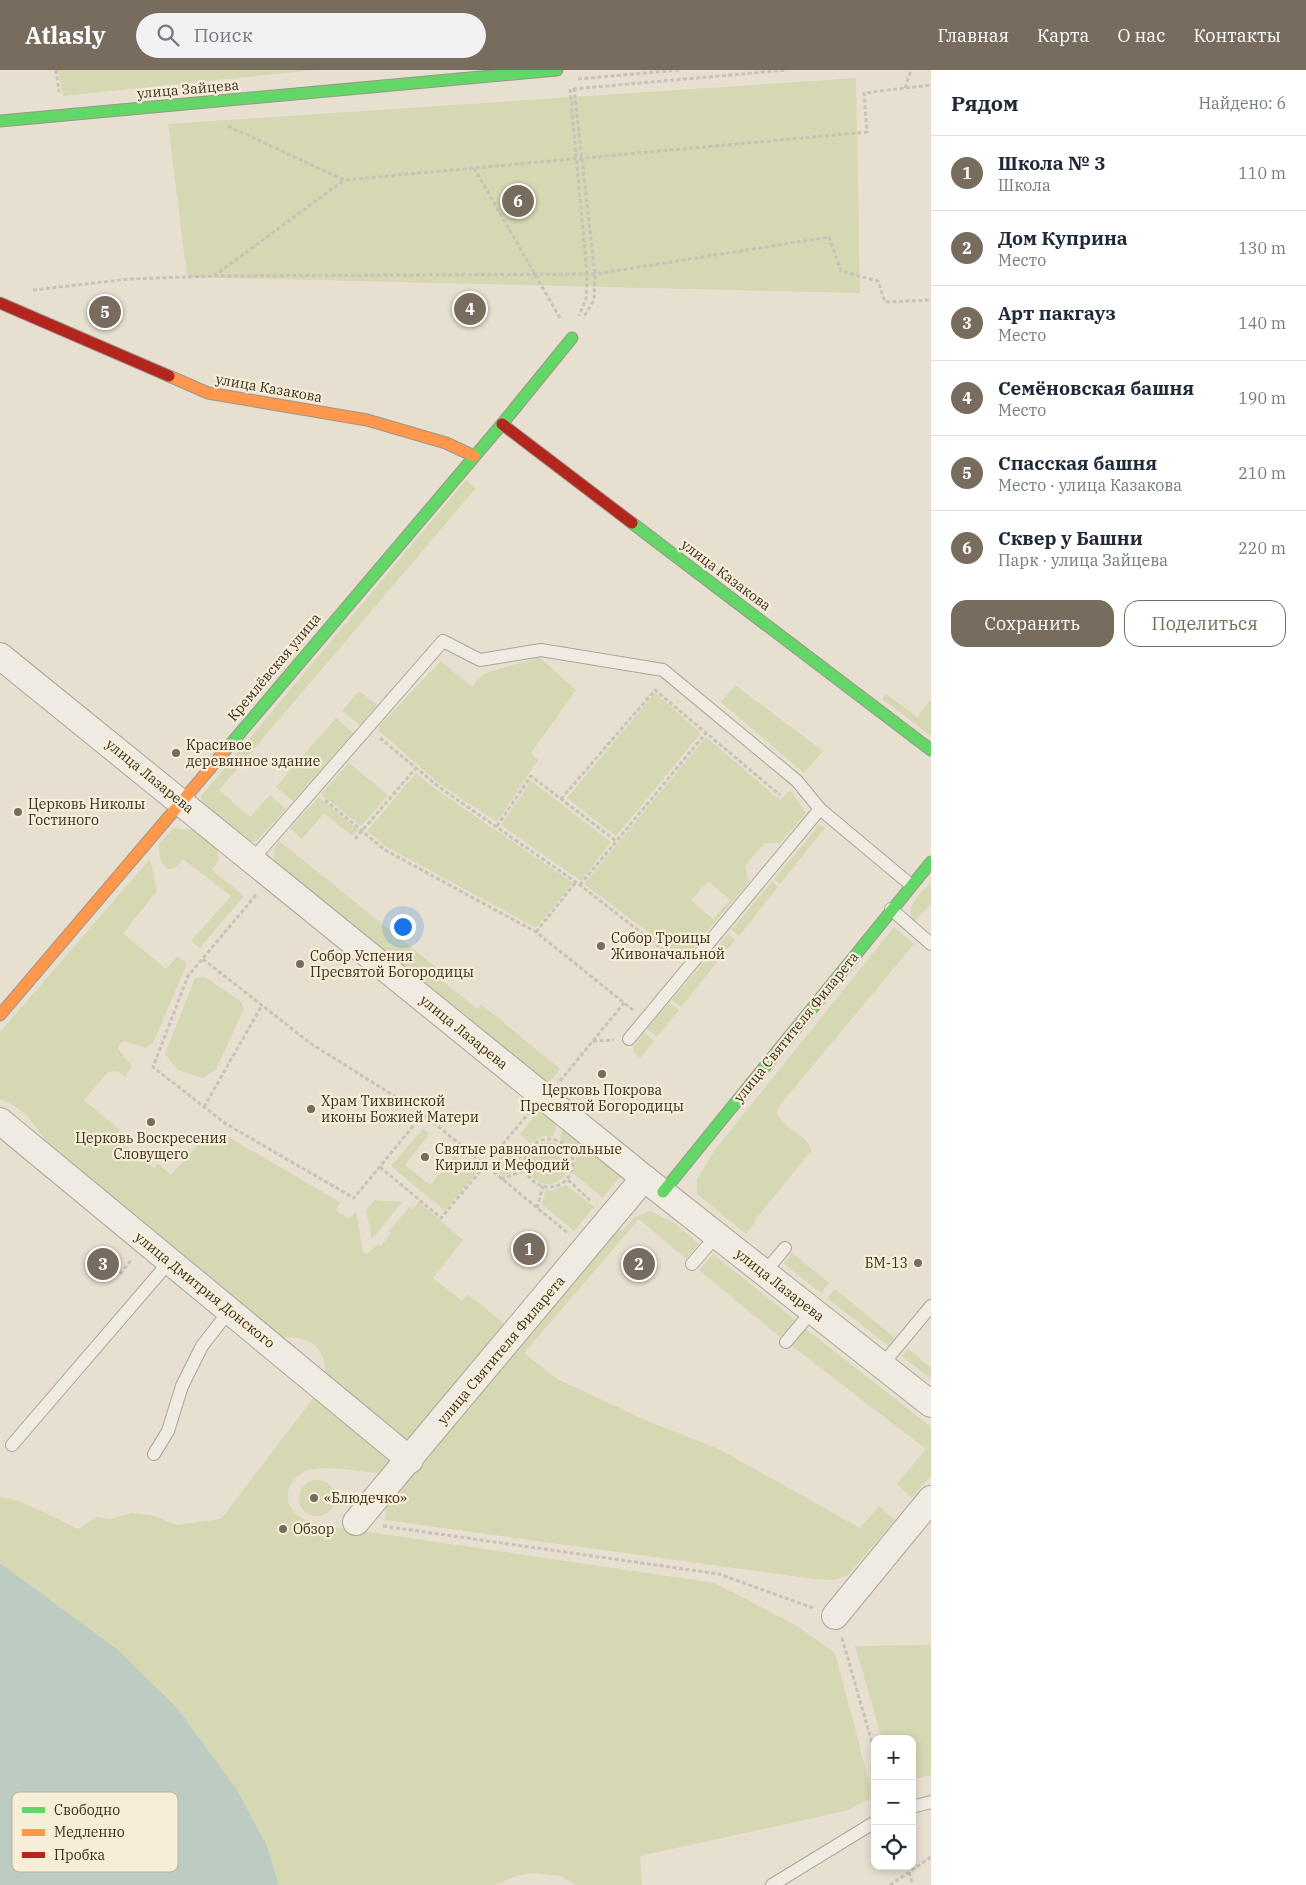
<!DOCTYPE html>
<html lang="ru">
<head>
<meta charset="utf-8">
<style>
  :root { --surface:#fff; --page:#f2f2f3; --text:#1f2937; --muted:#747a83; --line:#e0e1e3; --accent:#786c5e }
  body { margin:0; font-family:"IBM Plex Serif",serif; background:var(--page); color:var(--text) }
  .controls { position:absolute; right:15px; bottom:15px; display:grid; overflow:hidden; border-radius:10px; box-shadow:0 2px 8px #0003 }
  .controls button { width:45px; height:45px; display:grid; place-items:center; padding:0; border:0; border-bottom:1px solid var(--line); background:var(--surface); color:var(--text); font:25px sans-serif }
  .you { position:absolute; left:402px; top:856px; width:18px; height:18px; margin:-12px; border:4px solid #fff; border-radius:50%; background:#1a73e8; box-shadow:0 0 0 8px #1a73e833 }
  .badge { display:grid; place-items:center; width:32px; height:32px; border-radius:50%; background:var(--accent); color:#fff; font-size:16px; font-weight:700 }
  .pin { position:absolute; translate:-50% -50%; border:2px solid #fff; box-shadow:0 1px 5px #0006 }
  .list { margin:0; padding:0; list-style:none }
  h2 { display:flex; justify-content:space-between; align-items:center; height:65px; margin:0; padding:0 20px; font-size:21px }
  h2 small { font-size:16px; font-weight:400; color:var(--muted) }
  .list li { display:grid; grid-template-columns:32px 1fr auto; gap:15px; align-items:center; box-sizing:border-box; height:75px; padding:0 20px; border-top:1px solid var(--line) }
  .list b { display:block; font-size:19px; white-space:nowrap }
  .list p { margin:0; font-size:16px; white-space:nowrap; color:var(--muted) }
  .list em { font-size:16px; font-style:normal; color:var(--muted) }
  .actions { display:flex; gap:10px; padding:15px 20px }
  .actions a { flex:1; padding:11px 0; border:1px solid var(--accent); border-radius:15px; text-align:center; font-size:18px; color:var(--accent) }
  .actions .main { background:var(--accent); color:#fff }
  .icon { flex:none; width:28px; height:28px; fill:none; stroke:currentColor; stroke-width:2; stroke-linecap:round; stroke-linejoin:round }
  .map { position:relative; flex:none; width:931px; height:1815px; overflow:hidden }
  header { display:flex; align-items:center; gap:30px; box-sizing:border-box; height:70px; padding:0 25px; background:var(--accent); color:#fff }
  header strong { font-size:24px }
  nav { display:flex; gap:28px; margin-inline-start:auto; font-size:18px }
  .search { width:350px; height:45px; background:var(--page); display:flex; align-items:center; gap:12px; box-sizing:border-box; padding:0 18px; border-radius:28px; color:var(--muted); font-size:19px }
  main { display:flex }
  aside { flex:1; background:var(--surface) }
  .map>svg:first-child { display:block }
</style>
</head>
<body>
<header>
<strong>Atlasly</strong>
<div class="search"><svg class="icon" aria-label="search" viewBox="0 0 24 24"><circle cx="10" cy="10" r="6"/><path d="M15 15l6 6"/></svg>Поиск</div>
<nav><a>Главная</a><a>Карта</a><a>О нас</a><a>Контакты</a></nav>
</header>
<main>
<div class="map">
<svg width="931" height="1815" viewBox="0 0 931 1815">
  <rect width="100%" height="100%" fill="#e7e0d1"/>
  <g fill="#d6d7b3" fill-rule="evenodd">
    <polygon points="58,0 315,0 63,26"/>
    <polygon points="856,8 860,223 187,207 168,54"/>
    <path d="M466,410l10,8 -257,302 31,27 20,-22 16,14 -29,32c-15,5 -43,-26 -54,-37l-2,-8z"/>
    <polygon points="539,587 576,620 531,683 538,690 497,752 441,715 379,661 379,656 441,591 472,617 483,604"/>
    <polygon points="735,615 823,681 804,703 721,632"/>
    <polygon points="359,621 377,635 360,655 342,641"/>
    <polygon points="655,623 701,663 616,766 567,728"/>
    <polygon points="886,624 917,647 931,629 931,666 882,629"/>
    <polygon points="336,648 353,663 293,731 276,717"/>
    <path d="M706,667l74,63 10,-10 16,23 -26,30h-16l-19,23 4,16 -65,77 -100,-75zM708,811l22,19 -17,19 -22,-19z"/>
    <polygon points="349,693 388,725 361,756 321,724"/>
    <polygon points="416,703 437,720 573,813 536,858 387,777 367,761"/>
    <polygon points="531,711 611,772 581,811 501,755"/>
    <polygon points="319,727 358,760 352,766 324,743 302,769 290,758"/>
    <polygon points="819,755 826,757 780,814 774,809"/>
    <path d="M174,758l19,2 24,19 2,11 -7,10 32,26 -44,52 -9,-7 40,-45 -48,-37 -8,9 -7,1c-9,-7 -9,-15 -9,-26z"/>
    <path d="M279,771l168,135 -4,5 34,28 4,-5 79,65 -11,14 -269,-212c-8,-11 -9,-20 -1,-30z"/>
    <path d="M150,789l7,32 -34,42 43,36 12,-13 9,8 -34,79 -8,5 -20,-7 -4,1 -3,7 14,17 -7,11 -8,-6 -9,1 -24,28 36,30 -6,8 27,22 2,-2 11,10 4,-4 13,11 35,-39 10,-4 7,2 117,68 -4,9 13,8 7,-8 7,41 4,2 11,-10 3,2 10,-13 -2,-2 20,-24 3,3 7,-8 44,38 -30,38 29,23 5,-7 40,32 -98,117 -84,-65c3,-32 -18,-45 -48,-39l-190,-157 -42,-42 -18,-25 -14,-10 -13,-6v-67z"/>
    <polygon points="772,812 778,817 739,866 731,860"/>
    <path d="M931,812v22l-17,18c-11,-15 7,-28 17,-40z"/>
    <path d="M894,857l20,17 -134,161 -3,7c4,17 32,22 34,39l-57,70 1,2 -9,11 -49,-40v-15l17,-28z"/>
    <polygon points="728,864 735,870 681,937 672,930"/>
    <polygon points="205,907 241,932 244,939 216,999 203,1008 178,1000 165,984 195,908"/>
    <polygon points="669,933 679,940 657,967 647,959"/>
    <polygon points="644,963 654,971 640,988 634,983 633,978"/>
    <polygon points="542,1037 558,1051 553,1067 543,1066 530,1073 520,1064"/>
    <polygon points="564,1055 586,1073 573,1079 560,1069"/>
    <polygon points="423,1059 429,1064 405,1095 430,1115 455,1086 476,1103 445,1141 391,1096"/>
    <circle cx="548" cy="1093" r="21"/>
    <polygon points="511,1074 522,1084 522,1098 504,1106 491,1097"/>
    <polygon points="594,1079 623,1103 603,1128 573,1103 576,1088"/>
    <polygon points="566,1115 594,1137 574,1161 542,1134 546,1119 551,1121"/>
    <polygon points="375,1130 402,1132 372,1169 366,1140"/>
    <polygon points="650,1141 673,1152 699,1174 686,1189 639,1149 524,1283 557,1309 652,1353 719,1379 860,1458 879,1436 895,1450 847,1506 833,1510 814,1509 385,1450 387,1431 617,1157 622,1161 635,1147"/>
    <polygon points="792,1183 829,1213 821,1223 784,1194"/>
    <polygon points="713,1184 795,1250 780,1267 699,1200"/>
    <polygon points="835,1219 895,1268 889,1276 827,1228"/>
    <polygon points="806,1259 931,1357 931,1405 912,1428 897,1414 926,1379 792,1276"/>
    <polygon points="908,1279 931,1298 931,1309 902,1286"/>
    <path d="M318,1322l76,70 -8,12c-19,-2 -62,-9 -78,-4 -9,3 -16,10 -19,18 -9,37 42,38 66,42l360,53 82,43 38,27 38,144 -28,14 -205,45 2,29h-66l-16,-9 -27,-3 -17,3 -21,9h-216l-12,-39 -150,-197 -117,-86v-66l20,4 58,28 19,-12 14,2 21,-6 19,2 26,10 44,-6z"/>
    <circle cx="317" cy="1428" r="18"/>
    <polygon points="931,1575 931,1705 912,1710 912,1669 882,1669 855,1576"/>
  </g>
  <polygon fill="#bcccc2" points="0,1493 117,1579 177,1638 237,1720 267,1776 279,1815 0,1815"/>
  <g fill="none" stroke-linecap="round" stroke-linejoin="round">
    <g stroke="#ada599" stroke-width="14">
      <g id="lane">
        <polyline points="251,791 443,571 480,590 541,580 663,600 797,711 820,739 911,815"/>
        <polyline points="891,839 931,874"/>
        <polyline points="629,969 820,739"/>
        <polyline points="692,1194 717,1165"/>
        <polyline points="764,1203 785,1178"/>
        <polyline points="786,1272 813,1240"/>
        <polyline points="882,1295 931,1236"/>
        <polyline points="12,1375 170,1191"/>
        <polyline points="154,1384 168,1361 182,1316 202,1276 230,1240"/>
        <polyline points="912,1737 931,1732"/>
        <polyline points="772,1815 875,1752"/>
      </g>
    </g>
    <g stroke="#ada599" stroke-width="28">
      <g id="street">
        <polyline points="0,586 644,1108 931,1334"/>
        <polyline points="0,1051 410,1390"/>
        <polyline points="356,1452 644,1108"/>
        <polyline points="835,1546 931,1429"/>
      </g>
    </g>
    <g stroke="#9c958a" stroke-width="13">
      <g id="fast">
        <polyline points="0,51 557,0"/>
        <polyline points="632,453 931,680"/>
        <polyline points="224,682 502,354 572,268"/>
        <polyline points="663,1122 931,792"/>
      </g>
    </g>
    <g stroke="#9c958a" stroke-width="13">
      <g id="slow">
        <polyline points="169,306 208,323 367,350 446,373 474,386"/>
        <polyline points="0,945 224,682"/>
      </g>
    </g>
    <g stroke="#9c958a" stroke-width="13">
      <g id="jam">
        <polyline points="0,233 169,306"/>
        <polyline points="502,354 632,453"/>
      </g>
    </g>
    <g stroke="#c8c2b9" stroke-width="3" stroke-dasharray="4 2.5" stroke-linecap="butt">
      <polyline points="56,0 59,22"/>
      <polyline points="578,9 679,0"/>
      <polyline points="574,18 595,204 594,230 583,248"/>
      <polyline points="905,18 911,0"/>
      <polyline points="570,19 587,204 586,229 579,246"/>
      <polyline points="573,19 787,0"/>
      <polyline points="228,56 344,110 867,62 864,23 931,15"/>
      <polyline points="474,98 560,248"/>
      <polyline points="214,206 344,110"/>
      <polyline points="33,220 129,209 214,206 595,204 829,167 841,201 878,211 885,232 931,230"/>
      <polyline points="380,668 439,717 580,815 675,889"/>
      <polyline points="561,729 655,620 780,725"/>
      <polyline points="325,730 385,780 536,862 633,940"/>
      <polyline points="497,756 531,706 616,771"/>
      <polyline points="355,769 415,699"/>
      <polyline points="580,815 706,663"/>
      <polyline points="256,825 188,906 153,997 226,1054 354,1128 423,1044 569,1164"/>
      <polyline points="536,862 576,812"/>
      <polyline points="203,889 310,973 423,1044"/>
      <polyline points="593,971 614,970"/>
      <polyline points="560,1011 624,933"/>
      <polyline points="204,1037 262,935"/>
      <circle cx="549" cy="1093" r="24"/>
      <polyline points="380,1097 441,1148 528,1044"/>
      <polyline points="501,1109 526,1100"/>
      <polyline points="568,1110 592,1132"/>
      <polyline points="537,1138 543,1116"/>
      <polyline points="120,1204 132,1189"/>
      <polyline points="383,1456 719,1504 813,1538"/>
      <polyline points="842,1568 875,1683"/>
      <polyline points="907,1796 912,1812"/>
      <polyline points="890,1815 931,1787"/>
    </g>
    <use href="#lane" stroke="#efebe3" stroke-width="12"/>
    <use href="#street" stroke="#efebe3" stroke-width="26"/>
    <use href="#fast" stroke="#63d668" stroke-width="11"/>
    <use href="#slow" stroke="#ff974d" stroke-width="11"/>
    <use href="#jam" stroke="#b3261e" stroke-width="11"/>
  </g>
  <g fill="#786c5e" stroke="#f7eed8" stroke-width="2">
    <circle cx="176" cy="683" r="5"/>
    <circle cx="18" cy="742" r="5"/>
    <circle cx="601" cy="876" r="5"/>
    <circle cx="300" cy="894" r="5"/>
    <circle cx="602" cy="1004" r="5"/>
    <circle cx="311" cy="1039" r="5"/>
    <circle cx="151" cy="1052" r="5"/>
    <circle cx="425" cy="1087" r="5"/>
    <circle cx="918" cy="1193" r="5"/>
    <circle cx="314" cy="1428" r="5"/>
    <circle cx="283" cy="1459" r="5"/>
  </g>
  <g text-anchor="middle" dominant-baseline="central" stroke-width="4.5" stroke-linejoin="round" paint-order="stroke">
    <g font-size="14" fill="#3d2e20" stroke="#f7eed8">
      <text transform="translate(188 19) rotate(-5)">улица Зайцева</text>
      <text transform="translate(269 318) rotate(10)">улица Казакова</text>
      <text transform="translate(726 505) rotate(37)">улица Казакова</text>
      <text transform="translate(274 597) rotate(-50)">Кремлёвская улица</text>
      <text transform="translate(150 706) rotate(39)">улица Лазарева</text>
      <text transform="translate(796 957) rotate(-51)">улица Святителя Филарета</text>
      <text transform="translate(464 962) rotate(39)">улица Лазарева</text>
      <text transform="translate(780 1215) rotate(38)">улица Лазарева</text>
      <text transform="translate(205 1220) rotate(39)">улица Дмитрия Донского</text>
      <text transform="translate(501 1280) rotate(-50)">улица Святителя Филарета</text>
    </g>
    <g font-size="14" fill="#3d2e20" stroke="#f7eed8" text-anchor="start">
      <text x="186" y="675">Красивое<tspan x="186" dy="16">деревянное здание</tspan></text>
      <text x="28" y="734">Церковь Николы<tspan x="28" dy="16">Гостиного</tspan></text>
      <text x="611" y="868">Собор Троицы<tspan x="611" dy="16">Живоначальной</tspan></text>
      <text x="310" y="886">Собор Успения<tspan x="310" dy="16">Пресвятой Богородицы</tspan></text>
      <text x="602" y="1020" text-anchor="middle">Церковь Покрова<tspan x="602" dy="16">Пресвятой Богородицы</tspan></text>
      <text x="321" y="1031">Храм Тихвинской<tspan x="321" dy="16">иконы Божией Матери</tspan></text>
      <text x="151" y="1068" text-anchor="middle">Церковь Воскресения<tspan x="151" dy="16">Словущего</tspan></text>
      <text x="435" y="1079">Святые равноапостольные<tspan x="435" dy="16">Кирилл и Мефодий</tspan></text>
      <text x="908" y="1193" text-anchor="end">БМ-13</text>
      <text x="324" y="1428">«Блюдечко»</text>
      <text x="293" y="1459">Обзор</text>
    </g>
  </g>
  <rect x="12" y="1722" width="166" height="80" rx="8" fill="#f7eed8" stroke="#bfb4a1" stroke-width="1"/>
  <rect x="22" y="1737" width="23" height="6" fill="#63d668"/>
  <rect x="22" y="1759" width="23" height="7" fill="#ff974d"/>
  <rect x="22" y="1782" width="23" height="6" fill="#b3261e"/>
  <g font-size="14" fill="#3d2e20">
    <text x="54" y="1745">Свободно</text>
    <text x="54" y="1767">Медленно</text>
    <text x="54" y="1790">Пробка</text>
  </g>
</svg>
<div class="controls">
<button>+</button>
<button>−</button>
<button><svg class="icon" aria-label="locate" viewBox="0 0 24 24"><circle cx="12" cy="12" r="6"/><path d="M12 2v4M12 18v4M2 12h4M18 12h4"/></svg></button>
</div>
<div class="you"></div>
<div class="pin badge" style="left:529px;top:1179px">1</div>
<div class="pin badge" style="left:639px;top:1194px">2</div>
<div class="pin badge" style="left:103px;top:1194px">3</div>
<div class="pin badge" style="left:470px;top:239px">4</div>
<div class="pin badge" style="left:105px;top:242px">5</div>
<div class="pin badge" style="left:518px;top:131px">6</div>
</div>
<aside>
<h2>Рядом<small>Найдено: 6</small></h2>
<ul class="list">
<li><span class="badge">1</span><div><b>Школа № 3</b><p>Школа</p></div><em>110 m</em></li>
<li><span class="badge">2</span><div><b>Дом Куприна</b><p>Место</p></div><em>130 m</em></li>
<li><span class="badge">3</span><div><b>Арт пакгауз</b><p>Место</p></div><em>140 m</em></li>
<li><span class="badge">4</span><div><b>Семёновская башня</b><p>Место</p></div><em>190 m</em></li>
<li><span class="badge">5</span><div><b>Спасская башня</b><p>Место · улица Казакова</p></div><em>210 m</em></li>
<li><span class="badge">6</span><div><b>Сквер у Башни</b><p>Парк · улица Зайцева</p></div><em>220 m</em></li>
</ul>
<div class="actions"><a class="main">Сохранить</a><a>Поделиться</a></div>
</aside>
</main>
</body>
</html>
